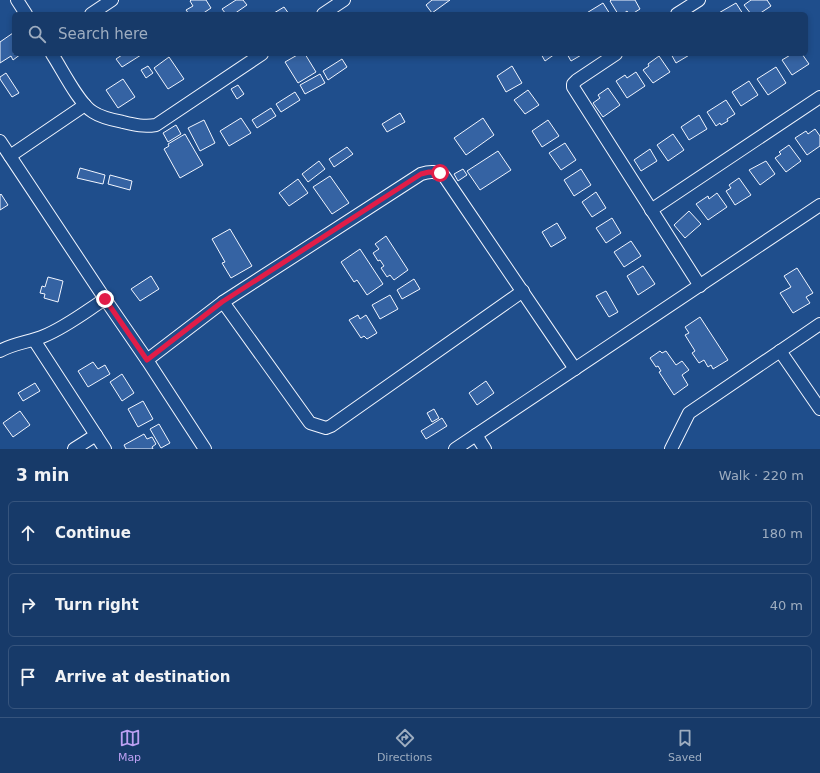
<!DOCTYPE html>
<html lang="en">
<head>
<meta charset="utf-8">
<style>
  :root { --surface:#173a69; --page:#244571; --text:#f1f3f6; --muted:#9eadc0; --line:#36547d; --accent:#bca0f2 }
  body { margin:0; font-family:"DejaVu Sans",sans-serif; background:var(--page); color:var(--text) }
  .stop { position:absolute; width:12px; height:12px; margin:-9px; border:3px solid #e11d48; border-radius:50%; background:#fff }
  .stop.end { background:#e11d48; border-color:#fff; box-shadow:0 1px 4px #0008 }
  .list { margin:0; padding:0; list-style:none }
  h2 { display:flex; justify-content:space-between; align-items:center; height:52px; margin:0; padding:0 16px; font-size:17px }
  h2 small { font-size:13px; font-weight:400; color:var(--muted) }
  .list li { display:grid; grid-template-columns:26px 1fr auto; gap:12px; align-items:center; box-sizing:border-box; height:64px; margin:0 8px 8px; padding:0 8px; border:1px solid var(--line); border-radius:6px }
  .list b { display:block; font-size:15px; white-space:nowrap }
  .list em { font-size:13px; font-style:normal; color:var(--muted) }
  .icon { flex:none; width:22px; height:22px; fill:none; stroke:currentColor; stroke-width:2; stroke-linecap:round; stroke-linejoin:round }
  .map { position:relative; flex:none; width:820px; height:449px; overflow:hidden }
  .search { position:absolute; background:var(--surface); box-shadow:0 2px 6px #0003; left:12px; right:12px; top:12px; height:44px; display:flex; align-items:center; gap:10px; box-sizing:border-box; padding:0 14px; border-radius:6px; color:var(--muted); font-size:15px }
  .sheet { height:268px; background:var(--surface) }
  nav { display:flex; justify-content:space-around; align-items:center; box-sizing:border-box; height:56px; border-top:1px solid var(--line); background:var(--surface); font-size:11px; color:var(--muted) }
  nav a { display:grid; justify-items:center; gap:2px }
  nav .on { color:var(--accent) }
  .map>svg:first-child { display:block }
</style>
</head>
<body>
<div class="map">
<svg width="820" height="449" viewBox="0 0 820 449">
  <rect width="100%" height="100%" fill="#1f4e8c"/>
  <g fill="#3563a3" stroke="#f2f6ff">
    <polygon points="191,0 206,0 211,8 202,14 189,14 186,10 193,6 190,1"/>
    <polygon points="236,0 243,0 247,5 234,14 226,14 222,9"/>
    <polygon points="432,0 450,0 432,13 426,5"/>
    <polygon points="611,0 635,0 640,9 632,14 629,14 627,11 623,14 618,14 610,1"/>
    <polygon points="751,0 767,0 771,6 759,14 751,14 744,5"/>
    <polygon points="603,3 610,14 585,14"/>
    <polygon points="736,3 743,14 717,14"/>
    <polygon points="284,7 289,14 275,14 274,13"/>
    <polygon points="13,33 14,35 14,54 21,54 13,60 11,56 0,63 0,42"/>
    <polygon points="122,54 140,54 141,55 122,67 116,59 122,55"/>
    <polygon points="299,54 305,54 316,72 298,83 285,62"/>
    <polygon points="541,54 555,54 545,61"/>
    <polygon points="567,54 583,54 571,61"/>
    <polygon points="671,54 691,54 676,63"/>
    <polygon points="792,54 802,54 809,64 792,75 782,60"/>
    <polygon points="659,56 670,72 653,83 643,70 649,66 648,64"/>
    <polygon points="169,57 184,79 168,89 154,68"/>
    <polygon points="342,59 347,67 328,80 323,71"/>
    <polygon points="148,66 153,73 146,78 141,70"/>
    <polygon points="512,66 522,83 506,92 497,76"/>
    <polygon points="776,67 786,83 768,95 757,79"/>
    <polygon points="636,72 645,86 627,98 616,81 625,75 627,78"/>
    <polygon points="6,73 19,93 12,97 0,79 0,77"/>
    <polygon points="320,74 325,83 305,94 300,85"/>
    <polygon points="123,79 135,97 118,108 106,90"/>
    <polygon points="749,81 758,95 741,106 732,92"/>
    <polygon points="238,85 244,94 237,99 231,89"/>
    <polygon points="608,88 620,105 603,117 593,103 600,98 598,95"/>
    <polygon points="528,90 539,105 525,114 514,100"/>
    <polygon points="295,92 300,100 281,112 276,104"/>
    <polygon points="726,100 735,114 727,119 728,121 721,125 720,123 716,126 707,112"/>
    <polygon points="271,108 276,116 257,128 252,120"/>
    <polygon points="400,113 405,122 387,132 382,124"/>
    <polygon points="699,115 707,129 689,140 681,127"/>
    <polygon points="241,118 251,133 229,146 220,131"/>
    <polygon points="483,118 494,135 466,155 454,138"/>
    <polygon points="204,120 215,143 200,151 188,128"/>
    <polygon points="548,120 559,136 542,147 532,131"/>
    <polygon points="176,125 181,134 168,142 163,133"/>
    <polygon points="815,129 820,136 820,146 807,155 795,138 806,131 808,134"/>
    <polygon points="185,134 203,165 180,178 164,149 169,146 168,144"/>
    <polygon points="673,134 684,150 668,161 657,145"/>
    <polygon points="565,143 576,160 561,170 549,153"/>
    <polygon points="789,145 801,161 786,172 775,158 781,154 779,152"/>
    <polygon points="347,147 353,154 334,167 329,159"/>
    <polygon points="650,149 657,161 641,171 634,160"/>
    <polygon points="498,151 511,170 480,190 467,171"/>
    <polygon points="319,161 325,169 308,182 302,174"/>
    <polygon points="766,161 775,174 760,185 749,170"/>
    <polygon points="80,168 105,175 103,184 77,178"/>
    <polygon points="463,169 467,175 458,181 454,174"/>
    <polygon points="581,169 591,185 574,196 564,180"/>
    <polygon points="110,175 132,181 130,190 108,184"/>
    <polygon points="330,176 349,203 332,214 313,187"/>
    <polygon points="739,178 751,195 735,205 726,191 731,188 729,185"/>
    <polygon points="298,179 308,193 289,206 279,193"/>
    <polygon points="596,192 606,208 592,217 582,202"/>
    <polygon points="717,193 727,207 708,220 696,204 708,196 709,199"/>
    <polygon points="1,194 8,205 0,210 0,195"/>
    <polygon points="689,211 701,224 685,238 674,225"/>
    <polygon points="612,218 621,233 606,243 596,228"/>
    <polygon points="557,223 566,238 551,247 542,232"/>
    <polygon points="230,229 252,266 231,278 222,263 225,262 212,239"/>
    <polygon points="386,236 408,270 394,280 390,275 387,277 381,268 384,266 380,260 378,261 373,253 379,249 375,244"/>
    <polygon points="631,241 641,256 624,267 614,252"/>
    <polygon points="360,249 383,284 367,295 357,280 354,282 341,262"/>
    <polygon points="643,266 655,284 638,295 627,276"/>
    <polygon points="797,268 813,293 806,297 810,303 793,313 780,293 791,287 784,276"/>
    <polygon points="151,276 159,289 140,301 131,289"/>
    <polygon points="48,277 63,281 58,302 44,298 45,294 40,293 42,286 45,287"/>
    <polygon points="414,279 420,289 402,299 397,290"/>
    <polygon points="606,291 618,312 609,317 596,296"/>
    <polygon points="390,295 398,309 380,319 372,305"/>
    <polygon points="358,315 360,319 366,315 377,333 367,339 364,336 361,338 349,320"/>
    <polygon points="700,317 728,360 713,369 711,365 708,367 704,360 699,363 692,353 695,351 685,335 689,333 685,327"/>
    <polygon points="660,351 662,353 666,351 676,365 682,361 689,370 682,375 688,385 674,395 659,372 661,371 658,366 656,367 650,358"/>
    <polygon points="93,362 98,369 105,365 110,374 88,387 78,371"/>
    <polygon points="122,374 134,393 122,401 110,382"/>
    <polygon points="486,381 494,393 477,405 469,393"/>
    <polygon points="35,383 40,391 23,401 18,393"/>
    <polygon points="143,401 153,419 138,427 128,409"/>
    <polygon points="434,409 439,418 432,422 427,413"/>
    <polygon points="20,411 30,425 13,437 3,423"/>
    <polygon points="442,418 447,426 426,439 421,431"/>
    <polygon points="159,424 170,443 161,448 150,429"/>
    <polygon points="144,434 147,439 152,437 156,444 152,447 153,449 126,449 124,445"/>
  </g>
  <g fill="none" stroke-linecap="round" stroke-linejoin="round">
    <g stroke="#f2f6ff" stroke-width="14">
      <g id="minor">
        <polyline points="17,0 26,14"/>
        <polyline points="91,14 112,0"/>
        <polyline points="323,14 344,0"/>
        <polyline points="677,14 699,0"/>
        <path d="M52,54c10,15 27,50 41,58 9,6 20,8 30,10 12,3 21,5 33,3l106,-71"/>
        <polyline points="616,54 577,80 573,84 573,87 700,286"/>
        <polyline points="0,141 105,299 147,360 205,449"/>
        <polyline points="10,156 85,105"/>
        <polyline points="651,210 820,97"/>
        <polyline points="223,302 310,423 326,428 331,426 523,291"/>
        <polyline points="34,340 105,449"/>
        <path d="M0,351c14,-8 30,-9 44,-15 22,-9 41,-24 61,-37"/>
        <polyline points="780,351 820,409"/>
        <path d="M147,360l76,-58 198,-128c9,-3 15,-3 23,2l131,193"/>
        <polyline points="476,435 485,449"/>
        <polyline points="74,449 96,435"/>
        <polyline points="455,449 820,205"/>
        <polyline points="671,449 689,413 820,324"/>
      </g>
    </g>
    <use href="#minor" stroke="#1f4e8c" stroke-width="12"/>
  </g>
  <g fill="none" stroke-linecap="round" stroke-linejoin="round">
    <polyline stroke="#e11d48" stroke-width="5" points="105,299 147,360 222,302 421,174 429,172 440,173"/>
  </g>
</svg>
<div class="stop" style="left:440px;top:173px"></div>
<div class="stop end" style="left:105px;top:299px"></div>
<div class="search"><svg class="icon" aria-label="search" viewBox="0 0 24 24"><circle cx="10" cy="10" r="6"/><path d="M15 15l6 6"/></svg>Search here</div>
</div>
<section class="sheet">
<h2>3 min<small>Walk · 220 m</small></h2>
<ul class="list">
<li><svg class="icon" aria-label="ahead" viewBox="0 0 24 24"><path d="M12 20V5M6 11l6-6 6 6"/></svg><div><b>Continue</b></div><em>180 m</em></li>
<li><svg class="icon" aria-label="right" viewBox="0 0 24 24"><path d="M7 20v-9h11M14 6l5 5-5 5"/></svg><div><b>Turn right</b></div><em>40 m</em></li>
<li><svg class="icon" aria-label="arrive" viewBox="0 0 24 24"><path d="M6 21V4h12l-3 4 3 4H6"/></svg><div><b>Arrive at destination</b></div></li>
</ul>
</section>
<nav>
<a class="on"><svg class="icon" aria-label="map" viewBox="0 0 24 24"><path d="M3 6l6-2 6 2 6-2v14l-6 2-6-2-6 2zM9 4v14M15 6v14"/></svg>Map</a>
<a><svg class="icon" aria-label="directions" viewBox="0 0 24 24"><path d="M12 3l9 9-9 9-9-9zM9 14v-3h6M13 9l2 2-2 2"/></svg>Directions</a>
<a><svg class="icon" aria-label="saved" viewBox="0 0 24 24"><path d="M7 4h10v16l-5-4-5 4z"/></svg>Saved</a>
</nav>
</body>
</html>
